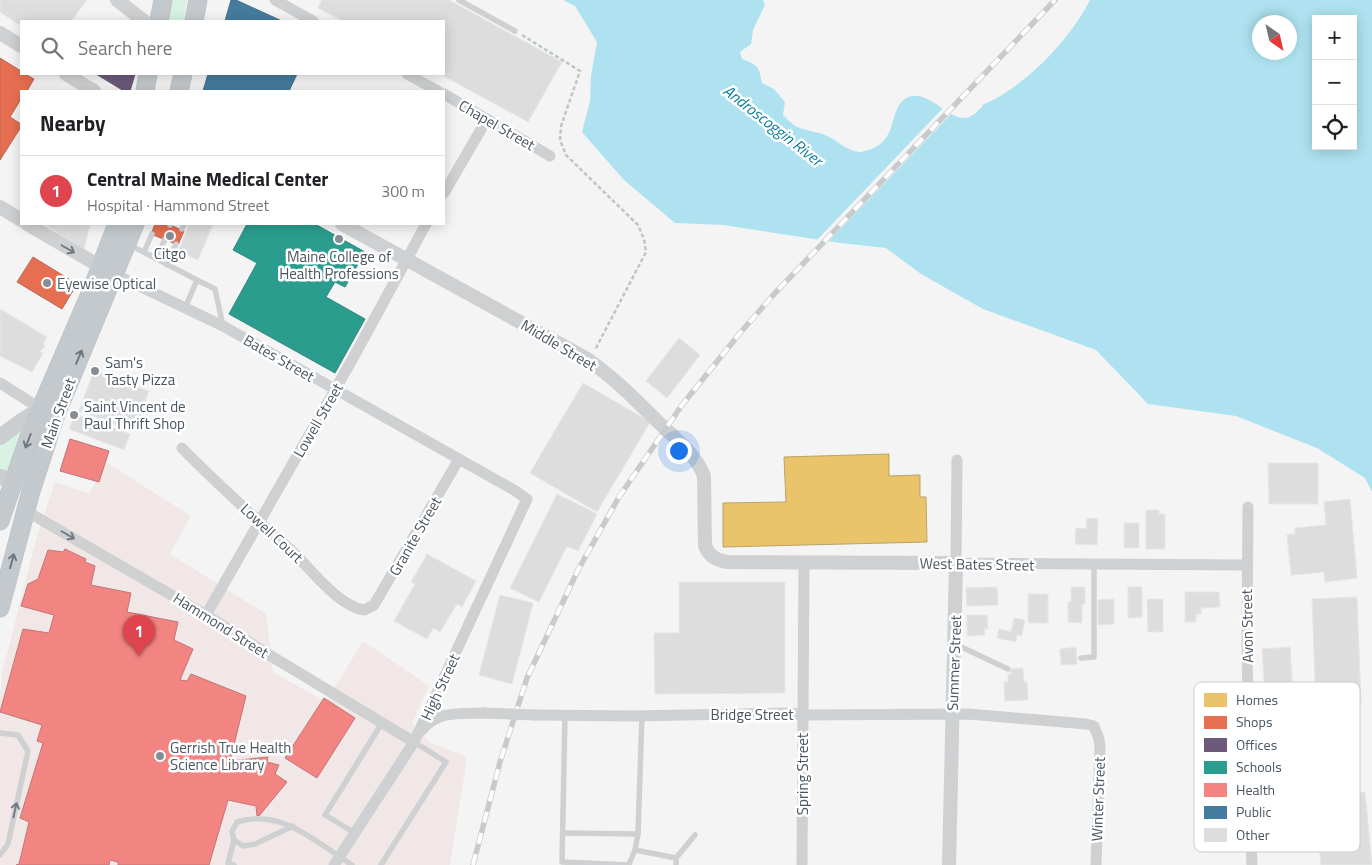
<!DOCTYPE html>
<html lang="en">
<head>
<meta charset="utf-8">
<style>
  :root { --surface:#fff; --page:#f2f2f2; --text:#202124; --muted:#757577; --line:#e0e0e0; --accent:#868d94 }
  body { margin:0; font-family:"Titillium Web",sans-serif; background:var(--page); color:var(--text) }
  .controls { position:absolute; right:15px; top:15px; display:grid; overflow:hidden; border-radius:0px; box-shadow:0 2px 12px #0003 }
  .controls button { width:45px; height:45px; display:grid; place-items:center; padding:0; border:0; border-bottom:1px solid var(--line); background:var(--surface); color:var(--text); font:25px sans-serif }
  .compass { position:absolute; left:1252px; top:15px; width:45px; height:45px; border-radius:50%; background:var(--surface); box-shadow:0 2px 12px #0003; rotate:146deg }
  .you { position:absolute; left:678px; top:450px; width:18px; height:18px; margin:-12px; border:4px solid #fff; border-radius:50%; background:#1a73e8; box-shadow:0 0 0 8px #1a73e833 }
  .badge { display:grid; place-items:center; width:32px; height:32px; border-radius:50%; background:var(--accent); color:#fff; font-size:16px; font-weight:700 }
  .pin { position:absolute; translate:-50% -41px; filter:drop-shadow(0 1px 2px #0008) }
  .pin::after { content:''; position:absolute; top:26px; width:18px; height:15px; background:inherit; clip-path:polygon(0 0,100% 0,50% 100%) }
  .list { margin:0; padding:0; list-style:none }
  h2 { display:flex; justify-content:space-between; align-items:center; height:65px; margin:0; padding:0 20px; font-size:21px }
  h2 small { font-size:16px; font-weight:400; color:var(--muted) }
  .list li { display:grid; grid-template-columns:32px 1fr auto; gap:15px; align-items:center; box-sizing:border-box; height:70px; padding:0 20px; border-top:1px solid var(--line) }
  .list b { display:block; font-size:19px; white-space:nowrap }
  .list p { margin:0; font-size:16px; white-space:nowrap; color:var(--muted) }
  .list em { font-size:16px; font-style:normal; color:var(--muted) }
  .icon { flex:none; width:28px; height:28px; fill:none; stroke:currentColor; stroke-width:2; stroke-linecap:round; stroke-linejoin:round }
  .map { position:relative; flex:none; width:1372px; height:865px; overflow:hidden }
  .search { position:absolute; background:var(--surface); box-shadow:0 2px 12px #0003; left:20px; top:20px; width:425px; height:55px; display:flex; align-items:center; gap:12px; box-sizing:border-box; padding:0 18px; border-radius:0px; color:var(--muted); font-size:19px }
  .panel { position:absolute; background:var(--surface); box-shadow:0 2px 12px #0003; left:20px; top:90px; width:425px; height:135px; border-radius:0px }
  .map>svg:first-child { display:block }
</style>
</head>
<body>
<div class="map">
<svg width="1372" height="865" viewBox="0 0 1372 865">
  <rect width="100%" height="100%" fill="#f4f4f4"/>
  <polygon fill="#f1e7e6" points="104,461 191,516 170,554 266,614 273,672 326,702 363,641 429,686 412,723 429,742 467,757 450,865 0,865 0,698 2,673 36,540 55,482 90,494"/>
  <g fill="#d9f2e3">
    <polygon points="172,0 187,0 184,21 168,21"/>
    <polygon points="25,425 9,473 0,470 0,445"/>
  </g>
  <path fill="#aee2f0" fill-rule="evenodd" d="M563,0h200l2,5 -12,25 -2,14 -11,8 2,7c16,6 17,8 20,24l12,6 11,13 -2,13c3,3 7,7 11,10 9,6 23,6 33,11 11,5 21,16 34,16 1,0 7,-2 8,-2 31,-10 18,-43 39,-53 23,-9 44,30 63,19 5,-2 8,-7 12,-10l-1,-1c43,-18 87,-64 108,-105h282v492l-7,-14 -48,-30 -81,-32 -88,-12 -52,-54 -113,-41 -62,-35 -35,-26 -46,-5 -117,-18 -48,-2 -51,-43 -42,-48 8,-31 1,-25 6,-34 -22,-36zM1316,19h37v127h-37zM1260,22h30v30h-30z"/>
  <polygon fill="#f4f4f4" points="945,106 953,112 826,244 815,242"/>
  <polygon fill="#e9c46a" stroke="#b9a367" points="889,454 889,476 920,475 920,497 926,497 927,542 723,547 723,503 786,502 784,457"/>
  <g fill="#e76f51" stroke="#b86856">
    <polygon points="0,58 21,71 21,74 25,74 34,79 27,91 21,91 21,99 10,117 21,124 21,127 0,160"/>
    <polygon points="155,224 168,224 184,231 178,245 151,234"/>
    <polygon points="33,257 77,284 62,309 17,282"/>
  </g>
  <polygon fill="#6d597a" stroke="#625872" points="96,74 135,74 130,91 124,91"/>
  <polygon fill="#2a9d8f" stroke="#348881" points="247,224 315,224 365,252 345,287 335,282 326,297 365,319 335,373 229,314 257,263 233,250"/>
  <g fill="#f28482" stroke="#c07678">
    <polygon points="70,439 109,451 99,482 60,471"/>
    <polygon points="65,549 86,559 85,562 95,566 91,585 131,593 127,612 178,622 174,640 193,649 180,680 187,681 191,674 246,696 230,761 268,757 267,762 279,765 275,774 287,782 259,816 257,816 256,806 228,800 209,865 118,865 118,862 110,860 109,865 16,865 19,864 29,822 20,818 43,743 37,741 42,725 0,712 23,629 49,633 54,615 21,606 28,584 38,579 48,550 63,552"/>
    <polygon points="324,698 355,718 317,778 285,758"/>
  </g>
  <g fill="#457b9d" stroke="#46708b">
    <polygon points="231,0 236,0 282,21 225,21"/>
    <polygon points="208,74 297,74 289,91 203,91"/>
  </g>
  <g fill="#ddddde" stroke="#e5e6e7">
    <polygon points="0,0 87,0 71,21 21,21 21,26 0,12"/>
    <polygon points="322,0 449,0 562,62 528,122 440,74 444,74 444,21 343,21 318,8"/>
    <polygon points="44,224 90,224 84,250"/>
    <polygon points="189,224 213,224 198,260 178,252"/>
    <polygon points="0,309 47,337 43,344 45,346 40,352 43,353 32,372 0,356"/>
    <polygon points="679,338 700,355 667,398 646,381"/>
    <polygon points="94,371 149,391 134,431 79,411"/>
    <polygon points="583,383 650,422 597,512 530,473"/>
    <polygon points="75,414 130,434 124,450 69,429"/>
    <polygon points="1268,463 1318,463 1318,504 1269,504"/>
    <polygon points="557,494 597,514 578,551 567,546 539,602 510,588"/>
    <polygon points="1350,499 1357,578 1325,582 1324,572 1291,575 1287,535 1295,534 1295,528 1326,525 1324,502"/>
    <polygon points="1146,510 1159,510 1159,514 1165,514 1165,549 1146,549"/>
    <polygon points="1087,518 1098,519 1097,545 1075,544 1076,528 1086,529"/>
    <rect x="1124" y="523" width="15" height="25"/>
    <polygon points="427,554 476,581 462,607 457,604 440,632 433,628 427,639 394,621 415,584 411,582"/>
    <polygon points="679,582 785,582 785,693 655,694 654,633 679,633"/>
    <polygon points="997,587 998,605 967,606 966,588"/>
    <polygon points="1071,587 1085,587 1085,604 1082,604 1082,623 1068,622 1068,602 1071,602"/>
    <polygon points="1128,587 1142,587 1142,617 1128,618"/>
    <polygon points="1185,592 1219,592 1220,607 1201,608 1201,614 1196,614 1196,622 1185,622"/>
    <rect x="1028" y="594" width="20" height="29"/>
    <polygon points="500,595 533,603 512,684 479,675"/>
    <polygon points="1357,597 1361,705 1316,706 1312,599"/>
    <polygon points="1114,599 1114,624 1098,625 1098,600"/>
    <polygon points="1147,599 1163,599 1163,632 1148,632"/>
    <polygon points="967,615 987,615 988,629 984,628 985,635 967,636"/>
    <polygon points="1014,618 1025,620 1022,636 1017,635 1016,642 997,638 999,629 1011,632"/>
    <polygon points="1076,647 1077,664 1061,665 1060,649"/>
    <polygon points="1290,647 1296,739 1279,740 1281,769 1270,769 1262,649"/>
    <polygon points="1023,668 1024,682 1027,682 1028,700 1005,701 1004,682 1008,682 1008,674 1011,674 1011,669"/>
    <polygon points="1365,792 1372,865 1321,865 1314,797"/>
  </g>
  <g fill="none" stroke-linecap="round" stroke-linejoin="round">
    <g stroke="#b9bec3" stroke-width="19">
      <g id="trunk">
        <polyline points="159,21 163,0"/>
        <polyline points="194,21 198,0"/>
        <polyline points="145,91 148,74"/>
        <polyline points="179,91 183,74"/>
        <polyline points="0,521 31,431 90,294 117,224"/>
        <polyline points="0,608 31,491 56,414 135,224"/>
      </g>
    </g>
    <polyline stroke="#bcc7c4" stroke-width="2.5" stroke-dasharray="4 2.5" stroke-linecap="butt" points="522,35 580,71 561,126 560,140 566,155 638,225 644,239 646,252 595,350"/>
    <g stroke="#ced0d2" stroke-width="5.5">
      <polyline points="459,0 515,31"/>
      <polyline points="170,225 170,224"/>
      <polyline points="182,229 184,224"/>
      <polyline points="128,244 197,280 185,308"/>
      <polyline points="144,252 152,234"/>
      <polyline points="156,259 165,239"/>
      <polyline points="167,265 176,244"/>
      <polyline points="197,280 215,289 223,326"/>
      <polyline points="955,644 1008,669"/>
      <polyline points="1081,658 1094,657 1094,565"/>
      <polyline points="565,715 562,862 629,865"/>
      <polyline points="0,733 18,735 28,751 8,844 0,855"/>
      <path d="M293,826l-38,18 -12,2 -9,-6 -2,-9 5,-9c45,-14 80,21 115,43"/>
      <polyline points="355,833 325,815 382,723"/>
      <polyline points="563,833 638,834 642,715"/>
      <polyline points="635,850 676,858 676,865"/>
      <polyline points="676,858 695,835"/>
      <polyline points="629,864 635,850 638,834"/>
      <polyline points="234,865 228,863 234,840"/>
      <polyline points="381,865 446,762 414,742"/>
    </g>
    <g stroke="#ced0d2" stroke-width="11">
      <polyline points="275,0 313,21"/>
      <polyline points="407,74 438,91"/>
      <polyline points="444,94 550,156"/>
      <polyline points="444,193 487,119"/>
      <polyline points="114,274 223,326 514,490 527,499 414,742 334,865"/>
      <polyline points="0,383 41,409"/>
      <path d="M182,448c36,37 74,71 112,105 18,18 45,53 70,57l10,-5 85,-146"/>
      <polyline points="957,460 956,563 1247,565"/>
      <polyline points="1248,507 1247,636 1249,803 1252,865"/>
      <polyline points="26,511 206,615 271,656 414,742"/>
      <polyline points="206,615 352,360 426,224"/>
      <polyline points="535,715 632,716 790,713 803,715 968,714 1086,724 1094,726 1099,739 1100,746 1096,865"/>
      <path d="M422,730c15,-20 40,-16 62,-17"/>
      <polyline points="802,865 804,562"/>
    </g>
    <g stroke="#ced0d2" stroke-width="14">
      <polyline points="117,0 144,21"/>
      <polyline points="0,33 21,46"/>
      <polyline points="66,74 94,91"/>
      <polyline points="0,207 21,220"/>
      <polyline points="27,224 108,271"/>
      <path d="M342,224l245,135c26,18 48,40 70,62 17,16 39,33 47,55l1,70c5,11 11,14 23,16l228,1 -7,302"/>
    </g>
    <g stroke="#caced1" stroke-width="16">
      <polyline points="0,437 23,420 41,409"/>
      <polyline points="0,477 33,487"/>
    </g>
    <use href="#trunk" stroke="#c4c9cd" stroke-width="18"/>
    <g stroke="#c9cacc" stroke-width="5.5">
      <polyline id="rail" points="473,865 500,762 527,678 578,570 619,497 682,405 740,333 776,292 1055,0"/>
    </g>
    <use href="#rail" stroke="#fff" stroke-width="4" stroke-dasharray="11" stroke-linecap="butt"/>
    <polyline stroke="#ced0d2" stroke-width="11" points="484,713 535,715"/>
  </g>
  <defs><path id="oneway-shaft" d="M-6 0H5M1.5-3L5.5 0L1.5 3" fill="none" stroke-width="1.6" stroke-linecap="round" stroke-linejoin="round" transform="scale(1.25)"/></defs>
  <g stroke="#727b83">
    <use href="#oneway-shaft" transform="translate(68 249) rotate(30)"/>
    <use href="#oneway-shaft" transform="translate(68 535) rotate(30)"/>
    <use href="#oneway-shaft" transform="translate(15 810) rotate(-78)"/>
  </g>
  <g stroke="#6f7881">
    <use href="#oneway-shaft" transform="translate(79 357) rotate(-67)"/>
    <use href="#oneway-shaft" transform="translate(28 441) rotate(111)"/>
    <use href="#oneway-shaft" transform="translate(12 561) rotate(-75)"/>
  </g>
  <g fill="#868d94" stroke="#fff" stroke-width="2">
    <circle cx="170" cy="236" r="5"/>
    <circle cx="339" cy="239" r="5"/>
    <circle cx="47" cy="283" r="5"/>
    <circle cx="95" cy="371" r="5"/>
    <circle cx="74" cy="415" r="5"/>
    <circle cx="160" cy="756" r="5"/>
  </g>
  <g text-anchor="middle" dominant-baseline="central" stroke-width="5" stroke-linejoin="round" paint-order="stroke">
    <g font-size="15" fill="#4a5661" stroke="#fff">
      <text transform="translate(497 125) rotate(30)">Chapel Street</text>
      <text transform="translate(559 345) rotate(31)">Middle Street</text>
      <text transform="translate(279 358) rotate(30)">Bates Street</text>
      <text transform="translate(58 413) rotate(-70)">Main Street</text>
      <text transform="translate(318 420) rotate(-60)">Lowell Street</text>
      <text transform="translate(272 533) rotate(43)">Lowell Court</text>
      <text transform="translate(415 536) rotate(-60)">Granite Street</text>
      <text transform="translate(977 564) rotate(1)">West Bates Street</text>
      <text transform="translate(221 625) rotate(32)">Hammond Street</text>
      <text transform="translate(1247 626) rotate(-91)">Avon Street</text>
      <text transform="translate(954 663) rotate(-88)">Summer Street</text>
      <text transform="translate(440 687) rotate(-65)">High Street</text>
      <text x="752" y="714">Bridge Street</text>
      <text transform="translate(802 774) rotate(-90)">Spring Street</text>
      <text transform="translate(1098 799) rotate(-88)">Winter Street</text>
    </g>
    <g font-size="15" fill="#4a5661" stroke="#fff" text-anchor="start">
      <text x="170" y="253" text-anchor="middle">Citgo</text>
      <text x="339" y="256" text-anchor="middle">Maine College of<tspan x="339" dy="17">Health Professions</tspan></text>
      <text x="57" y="283">Eyewise Optical</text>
      <text x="105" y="362">Sam's<tspan x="105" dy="17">Tasty Pizza</tspan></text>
      <text x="84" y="406">Saint Vincent de<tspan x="84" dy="17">Paul Thrift Shop</tspan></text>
      <text x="170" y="747">Gerrish True Health<tspan x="170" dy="17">Science Library</tspan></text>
    </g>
    <g font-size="16" font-style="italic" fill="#0c7c9b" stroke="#fff">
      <text transform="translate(773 125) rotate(38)">Androscoggin River</text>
    </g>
  </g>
  <rect x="1194" y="682" width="166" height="170" rx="8" fill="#fff" stroke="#c9ccd0" stroke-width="1"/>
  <rect x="1204" y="693" width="23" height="14" fill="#e9c46a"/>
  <rect x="1204" y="716" width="23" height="13" fill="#e76f51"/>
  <rect x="1204" y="738" width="23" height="14" fill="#6d597a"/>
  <rect x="1204" y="761" width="23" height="13" fill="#2a9d8f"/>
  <rect x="1204" y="783" width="23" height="14" fill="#f28482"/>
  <rect x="1204" y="806" width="23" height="13" fill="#457b9d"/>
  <rect x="1204" y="828" width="23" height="14" fill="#ddddde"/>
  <g font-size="14" fill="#4a5661">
    <text x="1236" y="705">Homes</text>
    <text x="1236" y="727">Shops</text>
    <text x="1236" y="750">Offices</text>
    <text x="1236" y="772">Schools</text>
    <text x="1236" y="795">Health</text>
    <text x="1236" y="817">Public</text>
    <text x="1236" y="840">Other</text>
  </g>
</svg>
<div class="controls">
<button>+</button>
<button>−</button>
<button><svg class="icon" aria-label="locate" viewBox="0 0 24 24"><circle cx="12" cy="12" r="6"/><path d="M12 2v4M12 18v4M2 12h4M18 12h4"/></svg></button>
</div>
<svg class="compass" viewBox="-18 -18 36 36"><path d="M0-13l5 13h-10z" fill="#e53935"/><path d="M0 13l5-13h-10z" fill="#757577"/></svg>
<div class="you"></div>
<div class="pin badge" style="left:139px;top:656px;background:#e0444e">1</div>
<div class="search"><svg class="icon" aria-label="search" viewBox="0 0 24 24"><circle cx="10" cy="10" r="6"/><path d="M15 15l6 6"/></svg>Search here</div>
<section class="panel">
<h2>Nearby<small></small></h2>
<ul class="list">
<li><span class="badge" style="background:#e0444e">1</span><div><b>Central Maine Medical Center</b><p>Hospital · Hammond Street</p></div><em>300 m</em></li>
</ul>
</section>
</div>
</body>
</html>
